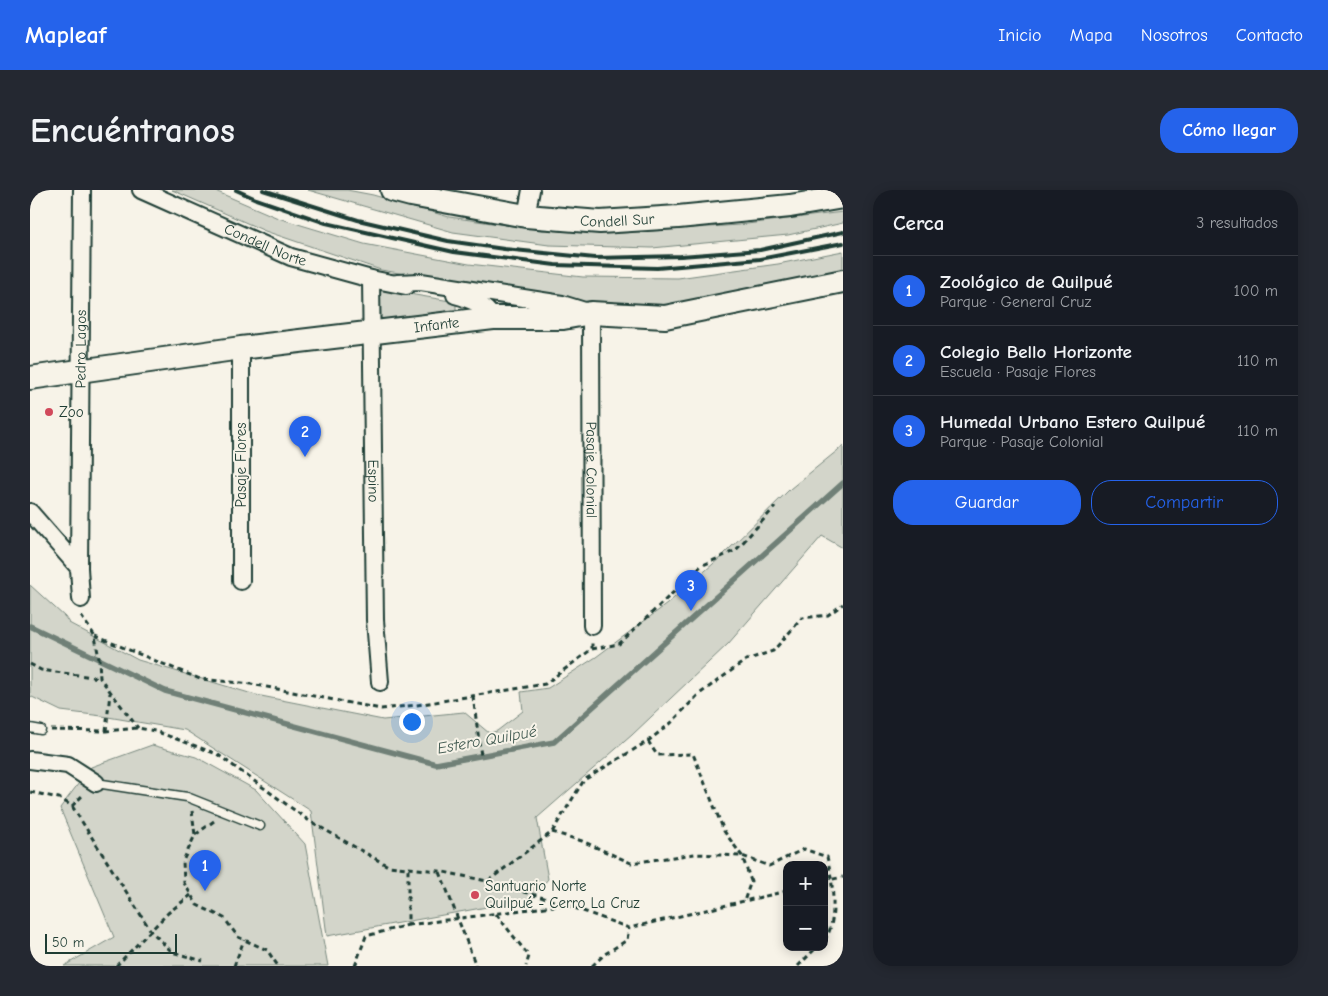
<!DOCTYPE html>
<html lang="es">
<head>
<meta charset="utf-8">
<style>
  :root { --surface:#171b24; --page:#242831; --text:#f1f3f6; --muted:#9ea1a6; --line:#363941; --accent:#2563eb }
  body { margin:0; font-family:"Comic Neue",sans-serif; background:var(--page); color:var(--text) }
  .controls { position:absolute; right:15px; bottom:15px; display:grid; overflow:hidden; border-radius:10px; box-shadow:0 2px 12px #0003 }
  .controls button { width:45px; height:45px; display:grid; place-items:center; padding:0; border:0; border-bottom:1px solid var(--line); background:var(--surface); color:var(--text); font:25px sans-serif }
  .scale { position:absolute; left:15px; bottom:12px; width:132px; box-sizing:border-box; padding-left:5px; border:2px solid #1f3d34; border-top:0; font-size:14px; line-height:18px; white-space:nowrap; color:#1f3d34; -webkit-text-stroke:4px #f7f3e8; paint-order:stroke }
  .you { position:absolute; left:381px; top:531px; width:18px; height:18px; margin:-12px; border:4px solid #fff; border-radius:50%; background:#1a73e8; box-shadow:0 0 0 8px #1a73e833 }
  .badge { display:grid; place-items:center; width:32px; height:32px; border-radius:50%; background:var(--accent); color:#fff; font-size:16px; font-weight:700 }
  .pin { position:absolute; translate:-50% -41px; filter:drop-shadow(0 1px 2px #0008) }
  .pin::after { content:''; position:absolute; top:26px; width:18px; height:15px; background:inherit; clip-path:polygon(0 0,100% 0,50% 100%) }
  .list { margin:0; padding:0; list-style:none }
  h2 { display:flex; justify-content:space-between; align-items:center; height:65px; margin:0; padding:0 20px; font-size:21px }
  h2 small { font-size:16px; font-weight:400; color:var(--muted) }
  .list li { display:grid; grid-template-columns:32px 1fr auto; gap:15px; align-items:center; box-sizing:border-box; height:70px; padding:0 20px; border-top:1px solid var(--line) }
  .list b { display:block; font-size:19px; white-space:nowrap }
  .list p { margin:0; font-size:16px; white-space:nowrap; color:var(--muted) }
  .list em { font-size:16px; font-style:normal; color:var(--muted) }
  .actions { display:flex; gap:10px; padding:15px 20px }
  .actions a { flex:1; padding:11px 0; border:1px solid var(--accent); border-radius:20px; text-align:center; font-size:18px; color:var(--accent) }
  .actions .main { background:var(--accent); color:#fff }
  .map { position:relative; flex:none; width:813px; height:776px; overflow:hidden; border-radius:20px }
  header { display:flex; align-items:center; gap:30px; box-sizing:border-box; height:70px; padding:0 25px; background:var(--accent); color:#fff }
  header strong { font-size:24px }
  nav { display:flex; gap:28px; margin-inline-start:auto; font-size:18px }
  .intro { display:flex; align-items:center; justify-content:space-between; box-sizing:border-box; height:120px; padding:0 30px }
  h1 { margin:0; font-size:35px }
  .button { padding:12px 22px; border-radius:20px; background:var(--accent); color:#fff; font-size:18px; font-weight:700 }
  main { display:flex; gap:30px; padding:0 30px }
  aside { flex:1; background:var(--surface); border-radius:20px; box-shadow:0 2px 12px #0003 }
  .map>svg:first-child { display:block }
</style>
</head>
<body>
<header>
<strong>Mapleaf</strong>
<nav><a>Inicio</a><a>Mapa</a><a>Nosotros</a><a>Contacto</a></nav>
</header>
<div class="intro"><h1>Encuéntranos</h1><a class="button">Cómo llegar</a></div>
<main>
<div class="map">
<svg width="813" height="776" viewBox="0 0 813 776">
  <rect width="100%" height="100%" fill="#f7f3e8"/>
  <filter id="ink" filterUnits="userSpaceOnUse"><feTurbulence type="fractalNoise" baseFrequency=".02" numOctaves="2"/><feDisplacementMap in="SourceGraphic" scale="10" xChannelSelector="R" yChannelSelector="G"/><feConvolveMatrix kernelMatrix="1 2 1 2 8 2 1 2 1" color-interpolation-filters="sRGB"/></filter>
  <g filter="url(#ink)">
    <g fill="#d3d5ca" stroke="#79897f">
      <polygon points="142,0 183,0 248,28 334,54 439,74 553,87 648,88 748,74 813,61 813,83 637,118 600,119 534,111 351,80 235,41"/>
      <polygon points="278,0 317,0 343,5 419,27 511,40 591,43 709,35 813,22 813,33 758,45 622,58 519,55 423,42"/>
      <polygon points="350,99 426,112 426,122 351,132"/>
      <polygon points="813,256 813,358 792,346 698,454 602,545 507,628 518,689 501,709 297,746 281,621 155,540 72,526 31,521 0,506 0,395 35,427 39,433 108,470 226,505 353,530 434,522 459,543 467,541 493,521 491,502 518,498 566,467 637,414 691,367 760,299"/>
      <polygon points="122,555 166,567 226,600 275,654 298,776 34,776 84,747 30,618 61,577"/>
    </g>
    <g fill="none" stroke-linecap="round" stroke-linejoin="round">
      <polyline stroke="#6f8077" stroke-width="5.5" points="0,436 135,501 406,574 524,552 813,293"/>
      <g stroke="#1f3d34" stroke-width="11">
        <g id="lane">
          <polyline points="0,538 11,540"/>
          <polyline points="66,593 157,607 230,636"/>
        </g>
      </g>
      <g stroke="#1f3d34" stroke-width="20">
        <g id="street">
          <path id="s1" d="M111,0l150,67 80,22 35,7"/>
          <polyline points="496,26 501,0"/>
          <path id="s2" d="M341,89l4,341 5,62"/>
          <path id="s3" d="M367,93l24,-1 141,22 29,9 1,313"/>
          <path d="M425,105c14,4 30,9 38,23"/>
          <polyline points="0,322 49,378"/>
          <polyline points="211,391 211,158"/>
          <path id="s4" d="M51,409l-2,-31 3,-378"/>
          <polyline points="0,570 38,575 66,593"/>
        </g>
      </g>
      <g stroke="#1f3d34" stroke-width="26">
        <g id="secondary">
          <path id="s5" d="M362,0l19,5 115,21 74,6 78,-5 112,-11 53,-9"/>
          <path id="s6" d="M0,188l211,-30 252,-30h70l28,-5 74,4 178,-36"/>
        </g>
      </g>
      <g stroke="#1f3d34" stroke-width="3" stroke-dasharray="5 4" stroke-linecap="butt">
        <polyline points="51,426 65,446 69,469 70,488 108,538"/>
        <polyline points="65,446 170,489 221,494 351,519 387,515 515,494 562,459 562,452"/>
        <polyline points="562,459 589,454 671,376 706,360 745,317"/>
        <polyline points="0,474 11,480 70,488"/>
        <polyline points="443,506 451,566"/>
        <polyline points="21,540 76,541 108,538 125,541 187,564 278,630 358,676 409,681 457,691 534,714 599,738 757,701"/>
        <polyline points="76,541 80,503"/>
        <polyline points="618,551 627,565 663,564 694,641 712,666 721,691 714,711"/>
        <polyline points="0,602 29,608 42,616 121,741 142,762 173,771"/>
        <polyline points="42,616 54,604"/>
        <polyline points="162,621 165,645"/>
        <polyline points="184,631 165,645 153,671 154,693 167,715 194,728 208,747 237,760 248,776"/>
        <path d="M522,642l30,9 49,22 64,-9 47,2 27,10 35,-17 23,8c5,19 12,67 -3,83"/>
        <polyline points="410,682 446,776"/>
        <polyline points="458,691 522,642 554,590 618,551 641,533 668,505 716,470 743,461 772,428 798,425 813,414"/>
        <polyline points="794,691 813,687"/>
        <polyline points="466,724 499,766 496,776"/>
        <polyline points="378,735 531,715"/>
        <polyline points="86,776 138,723 161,705"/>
        <polyline points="204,776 214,750"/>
        <polyline points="325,776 336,746 378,735 378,678"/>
        <polyline points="562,776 575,764 597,750 599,738"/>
        <polyline points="768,776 787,757"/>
      </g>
      <use href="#lane" stroke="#f7f3e8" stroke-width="8"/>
      <use href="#street" stroke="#f7f3e8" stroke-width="16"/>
      <use href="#secondary" stroke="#f7f3e8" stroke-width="22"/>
      <g stroke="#1f3d34" stroke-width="4">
        <polyline points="206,0 226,9 296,33 424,62 525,75 627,78 730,69 813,53"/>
        <polyline points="233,0 328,30 418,51 474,59 565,68 651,66 730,60 813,42"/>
      </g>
    </g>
  </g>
  <g fill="#d1495b" stroke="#f7f3e8" stroke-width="2">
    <circle cx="19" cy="222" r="5"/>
    <circle cx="445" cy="705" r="5"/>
  </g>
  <g text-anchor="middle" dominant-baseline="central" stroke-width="4" stroke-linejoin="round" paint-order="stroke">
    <g font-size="15" fill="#1f3d34" stroke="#f7f3e8">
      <text stroke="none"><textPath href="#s5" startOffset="228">Condell Sur</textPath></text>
      <text stroke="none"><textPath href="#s1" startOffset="136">Condell Norte</textPath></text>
      <text stroke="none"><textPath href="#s6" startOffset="410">Infante</textPath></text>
      <text stroke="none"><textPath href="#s4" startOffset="250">Pedro Lagos</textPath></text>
      <text transform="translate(211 275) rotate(-90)">Pasaje Flores</text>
      <text stroke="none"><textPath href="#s3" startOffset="354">Pasaje Colonial</textPath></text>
      <text stroke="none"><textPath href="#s2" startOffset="202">Espino</textPath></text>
    </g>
    <g font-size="15" fill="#1f3d34" stroke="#f7f3e8" text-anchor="start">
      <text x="29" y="222">Zoo</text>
      <text x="455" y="696">Santuario Norte<tspan x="455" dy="17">Quilpué - Cerro La Cruz</tspan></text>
    </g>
    <g font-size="16" font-style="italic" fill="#405950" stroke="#f7f3e8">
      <text transform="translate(457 550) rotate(-10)">Estero Quilpué</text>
    </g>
  </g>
</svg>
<div class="controls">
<button>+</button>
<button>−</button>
</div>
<div class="scale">50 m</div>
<div class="you"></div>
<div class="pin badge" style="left:175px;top:701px">1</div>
<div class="pin badge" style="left:275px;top:267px">2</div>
<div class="pin badge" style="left:661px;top:421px">3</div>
</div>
<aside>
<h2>Cerca<small>3 resultados</small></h2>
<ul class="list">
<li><span class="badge">1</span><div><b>Zoológico de Quilpué</b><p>Parque · General Cruz</p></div><em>100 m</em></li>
<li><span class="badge">2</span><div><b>Colegio Bello Horizonte</b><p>Escuela · Pasaje Flores</p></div><em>110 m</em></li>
<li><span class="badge">3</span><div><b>Humedal Urbano Estero Quilpué</b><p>Parque · Pasaje Colonial</p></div><em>110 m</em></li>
</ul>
<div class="actions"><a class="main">Guardar</a><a>Compartir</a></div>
</aside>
</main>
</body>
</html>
